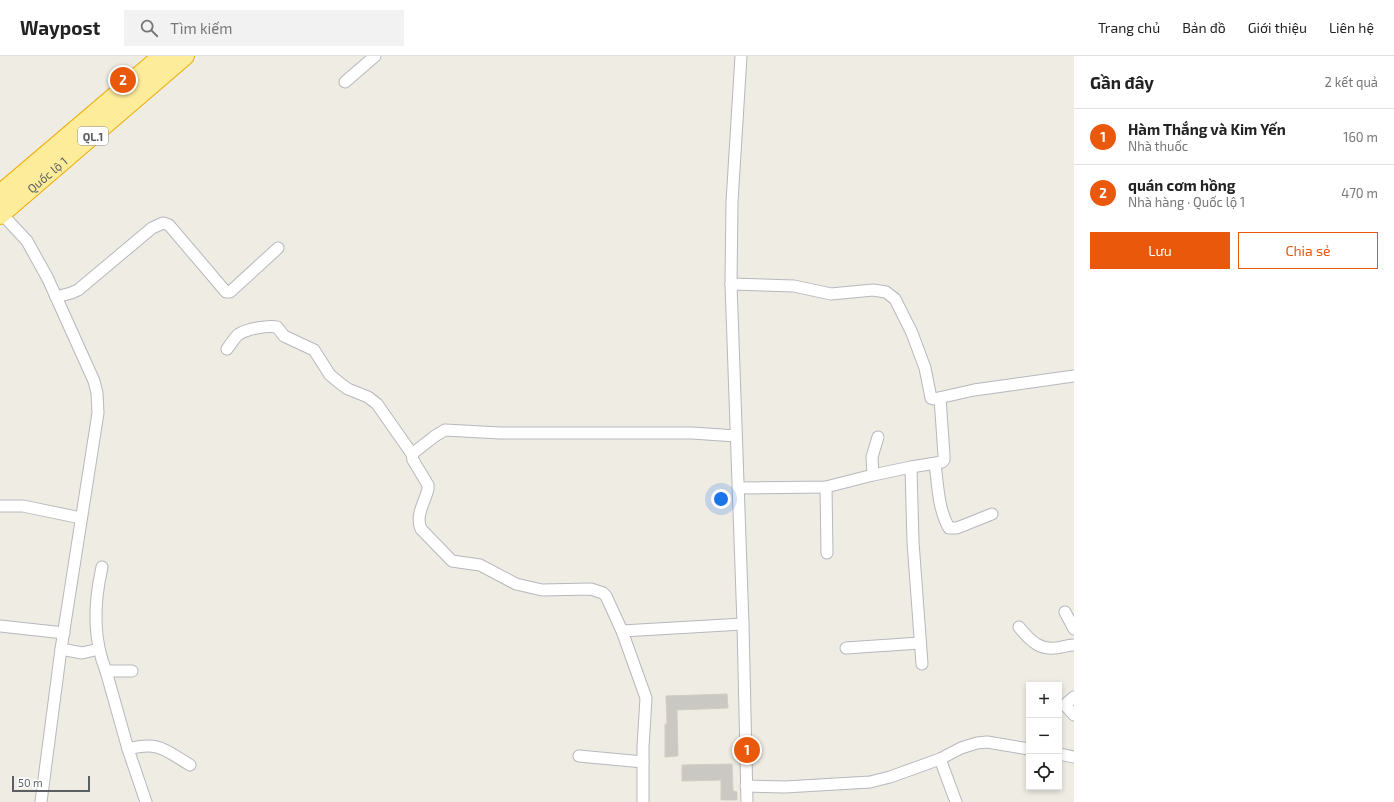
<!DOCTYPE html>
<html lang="vi">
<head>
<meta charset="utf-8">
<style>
  :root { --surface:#fff; --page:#f2f2f2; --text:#222; --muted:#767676; --line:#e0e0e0; --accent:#ea580c }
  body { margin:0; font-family:"Exo 2",sans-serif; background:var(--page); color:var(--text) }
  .controls { position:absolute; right:12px; bottom:12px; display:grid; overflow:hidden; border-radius:0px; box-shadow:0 2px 6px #0003 }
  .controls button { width:36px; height:36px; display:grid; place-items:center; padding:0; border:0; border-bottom:1px solid var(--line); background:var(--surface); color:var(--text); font:20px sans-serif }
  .scale { position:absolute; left:12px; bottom:10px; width:78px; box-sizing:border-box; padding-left:4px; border:2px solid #5b5e63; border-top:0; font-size:11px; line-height:14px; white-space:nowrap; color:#5b5e63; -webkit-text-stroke:3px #fff; paint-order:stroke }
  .you { position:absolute; left:721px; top:443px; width:14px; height:14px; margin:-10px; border:3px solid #fff; border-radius:50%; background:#1a73e8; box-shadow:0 0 0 6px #1a73e833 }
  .badge { display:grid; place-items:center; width:26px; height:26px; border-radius:50%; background:var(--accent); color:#fff; font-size:13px; font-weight:700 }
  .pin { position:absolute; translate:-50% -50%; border:2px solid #fff; box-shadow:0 1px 4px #0006 }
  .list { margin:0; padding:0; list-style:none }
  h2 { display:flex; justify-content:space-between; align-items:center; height:52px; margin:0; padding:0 16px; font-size:17px }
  h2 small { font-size:13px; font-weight:400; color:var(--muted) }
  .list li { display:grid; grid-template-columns:26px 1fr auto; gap:12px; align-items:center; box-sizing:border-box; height:56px; padding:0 16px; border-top:1px solid var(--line) }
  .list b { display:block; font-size:15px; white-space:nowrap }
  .list p { margin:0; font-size:13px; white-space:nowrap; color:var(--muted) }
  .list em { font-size:13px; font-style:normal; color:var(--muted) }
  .actions { display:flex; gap:8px; padding:12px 16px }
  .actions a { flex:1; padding:9px 0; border:1px solid var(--accent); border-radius:0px; text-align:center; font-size:14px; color:var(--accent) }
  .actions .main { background:var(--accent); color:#fff }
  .icon { flex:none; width:22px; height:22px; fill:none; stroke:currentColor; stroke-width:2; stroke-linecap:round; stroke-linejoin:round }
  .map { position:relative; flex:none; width:1074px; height:746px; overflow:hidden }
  header { display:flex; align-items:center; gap:24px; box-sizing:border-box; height:56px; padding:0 20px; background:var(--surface); border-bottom:1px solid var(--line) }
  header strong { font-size:19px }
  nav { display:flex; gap:22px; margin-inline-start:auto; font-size:14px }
  .search { width:280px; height:36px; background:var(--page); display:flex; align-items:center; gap:10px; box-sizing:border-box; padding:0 14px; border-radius:0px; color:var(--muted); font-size:15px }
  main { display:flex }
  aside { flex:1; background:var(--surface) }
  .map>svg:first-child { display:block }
</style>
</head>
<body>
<header>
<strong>Waypost</strong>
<div class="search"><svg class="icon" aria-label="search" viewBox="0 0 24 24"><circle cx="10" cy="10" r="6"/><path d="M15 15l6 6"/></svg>Tìm kiếm</div>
<nav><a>Trang chủ</a><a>Bản đồ</a><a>Giới thiệu</a><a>Liên hệ</a></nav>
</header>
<main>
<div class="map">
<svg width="1074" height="746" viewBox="0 0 1074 746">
  <rect width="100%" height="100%" fill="#eeece3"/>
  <g fill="#cac8c2" stroke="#d2cdc1">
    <polygon points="727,638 728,652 677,654 678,700 665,701 665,668 667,668 666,640"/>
    <polygon points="732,708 733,735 737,736 737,744 721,744 721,724 682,725 682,709"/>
  </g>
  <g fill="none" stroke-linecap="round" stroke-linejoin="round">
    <g stroke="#b5b8bd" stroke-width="13">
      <g id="minor">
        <polyline points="741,0 732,146 731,228 743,568 747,746"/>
        <polyline points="345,26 375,0"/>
        <polyline points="0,156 27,185 48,223 94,325 97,337 98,357 61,593 41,746"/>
        <polyline points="731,228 794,230 831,238 873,234 886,236 895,243 912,277 925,312 931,342 934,343 974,334 1074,320"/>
        <polyline points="56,241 71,237 78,234 152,172 163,167 169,169 226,236 230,236 278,192"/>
        <path d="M227,293c3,-4 8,-12 12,-15 9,-5 28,-9 38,-7l7,9 30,14 16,25 11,9 7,5 20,8 9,7 35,50"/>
        <path d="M935,408c3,21 3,45 14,64h8l35,-14"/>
        <polyline points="911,411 913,486 922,608"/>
        <polyline points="873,419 872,401 878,381"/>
        <polyline points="826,431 827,497"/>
        <polyline points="738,432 826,431 873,419 911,411 942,406 944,404 944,399 940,342"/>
        <polyline points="0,450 23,450 81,462"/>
        <path d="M102,511c-8,35 -10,70 4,104h26"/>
        <polyline points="1065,556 1074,573"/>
        <polyline points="0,570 64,577"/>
        <path d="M1019,571c12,15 22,25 43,20 4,-1 7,-2 12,-2"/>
        <polyline points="622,575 743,568"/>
        <polyline points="846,592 920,587"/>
        <polyline points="61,593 82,597 99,593"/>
        <polyline points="106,615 128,693 146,746"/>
        <polyline points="1074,641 1067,647 1066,650 1074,659"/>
        <path d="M128,693c31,-8 37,1 62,16"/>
        <polyline points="1059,698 1074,701"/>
        <polyline points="579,700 643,706"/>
        <polyline points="940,703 956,746"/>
        <polyline points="746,730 785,731 870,726 890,721 940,703 961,692 977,687 987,686 1029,693"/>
        <path d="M643,746v-55l3,-49 -24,-67 -16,-35 -3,-3 -12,-4 -49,1 -26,-6 -36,-19 -28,-4 -31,-32c-6,-14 4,-27 7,-40v-4l-15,-25 -1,-6 23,-18 10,-6 55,3h192l44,3"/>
      </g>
    </g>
    <g stroke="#eead02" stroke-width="20">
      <g id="trunk">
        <polyline points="0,138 162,0"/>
        <path id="s1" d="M0,159l185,-159"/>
      </g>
    </g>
    <use href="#minor" stroke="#fff" stroke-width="11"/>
    <use href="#trunk" stroke="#fdec99" stroke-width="18"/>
  </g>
  <g text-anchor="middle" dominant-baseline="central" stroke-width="4" stroke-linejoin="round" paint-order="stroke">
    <rect fill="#fff" stroke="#8c8e92" stroke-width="1" x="78" y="71" width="30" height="18" rx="3"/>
    <g font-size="11" font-weight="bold" fill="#5b5e63">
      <text x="93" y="80">QL.1</text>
    </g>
    <g font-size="12" fill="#5b5e63" stroke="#fff">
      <text stroke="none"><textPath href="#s1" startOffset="62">Quốc lộ 1</textPath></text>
    </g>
  </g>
</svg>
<div class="controls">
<button>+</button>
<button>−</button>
<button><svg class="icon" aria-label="locate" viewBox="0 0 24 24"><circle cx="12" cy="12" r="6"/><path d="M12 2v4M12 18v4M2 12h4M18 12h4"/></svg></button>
</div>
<div class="scale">50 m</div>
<div class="you"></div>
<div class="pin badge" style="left:747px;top:694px">1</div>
<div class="pin badge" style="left:123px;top:24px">2</div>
</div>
<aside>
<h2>Gần đây<small>2 kết quả</small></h2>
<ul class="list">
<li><span class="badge">1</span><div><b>Hàm Thắng và Kim Yến</b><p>Nhà thuốc</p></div><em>160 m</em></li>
<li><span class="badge">2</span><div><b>quán cơm hồng</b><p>Nhà hàng · Quốc lộ 1</p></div><em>470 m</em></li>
</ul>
<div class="actions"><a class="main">Lưu</a><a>Chia sẻ</a></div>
</aside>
</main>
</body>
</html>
